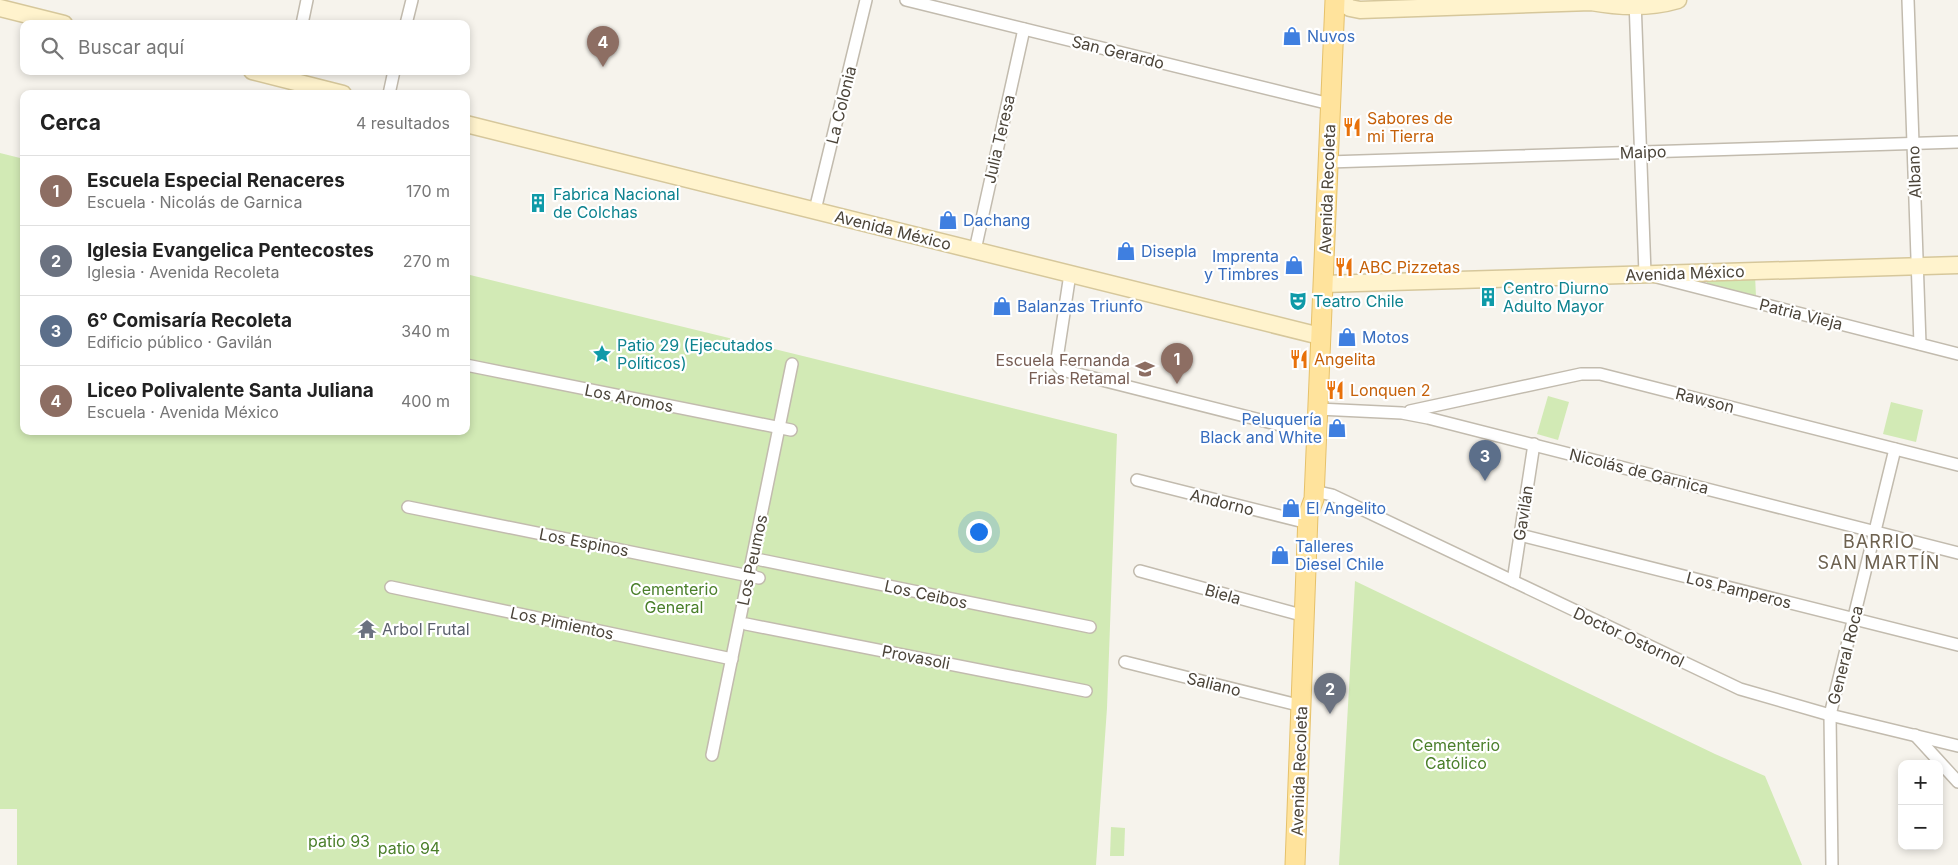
<!DOCTYPE html>
<html lang="es">
<head>
<meta charset="utf-8">
<style>
  :root { --surface:#fff; --page:#f2f2f2; --text:#222; --muted:#767676; --line:#e0e0e0; --accent:#111827 }
  body { margin:0; font-family:Inter,sans-serif; background:var(--page); color:var(--text) }
  .controls { position:absolute; right:15px; bottom:15px; display:grid; overflow:hidden; border-radius:10px; box-shadow:0 2px 8px #0003 }
  .controls button { width:45px; height:45px; display:grid; place-items:center; padding:0; border:0; border-bottom:1px solid var(--line); background:var(--surface); color:var(--text); font:25px sans-serif }
  .you { position:absolute; left:978px; top:531px; width:18px; height:18px; margin:-12px; border:4px solid #fff; border-radius:50%; background:#1a73e8; box-shadow:0 0 0 8px #1a73e833 }
  .badge { display:grid; place-items:center; width:32px; height:32px; border-radius:50%; background:var(--accent); color:#fff; font-size:16px; font-weight:700 }
  .pin { position:absolute; translate:-50% -41px; filter:drop-shadow(0 1px 2px #0008) }
  .pin::after { content:''; position:absolute; top:26px; width:18px; height:15px; background:inherit; clip-path:polygon(0 0,100% 0,50% 100%) }
  .list { margin:0; padding:0; list-style:none }
  h2 { display:flex; justify-content:space-between; align-items:center; height:65px; margin:0; padding:0 20px; font-size:21px }
  h2 small { font-size:16px; font-weight:400; color:var(--muted) }
  .list li { display:grid; grid-template-columns:32px 1fr auto; gap:15px; align-items:center; box-sizing:border-box; height:70px; padding:0 20px; border-top:1px solid var(--line) }
  .list b { display:block; font-size:19px; white-space:nowrap }
  .list p { margin:0; font-size:16px; white-space:nowrap; color:var(--muted) }
  .list em { font-size:16px; font-style:normal; color:var(--muted) }
  .icon { flex:none; width:28px; height:28px; fill:none; stroke:currentColor; stroke-width:2; stroke-linecap:round; stroke-linejoin:round }
  .map { position:relative; flex:none; width:1958px; height:865px; overflow:hidden }
  .search { position:absolute; background:var(--surface); box-shadow:0 2px 8px #0003; left:20px; top:20px; width:450px; height:55px; display:flex; align-items:center; gap:12px; box-sizing:border-box; padding:0 18px; border-radius:10px; color:var(--muted); font-size:19px }
  .panel { position:absolute; background:var(--surface); box-shadow:0 2px 8px #0003; left:20px; top:90px; width:450px; height:345px; border-radius:10px }
  .map>svg:first-child { display:block }
</style>
</head>
<body>
<div class="map">
<svg width="1958" height="865" viewBox="0 0 1958 865">
  <rect width="100%" height="100%" fill="#f6f3ec"/>
  <g fill="#d2eab5">
    <polygon points="0,153 24,159 24,431 466,431 466,274 807,357 1117,434 1107,708 1096,865 17,865 17,809 0,809"/>
    <polygon points="1755,275 1756,297 1708,285 1706,280"/>
    <polygon points="1548,396 1569,402 1558,440 1537,434"/>
    <polygon points="1891,402 1923,410 1916,442 1883,434"/>
    <polygon points="1355,581 1715,754 1765,776 1802,865 1339,865"/>
    <polygon points="1111,827 1125,828 1124,856 1110,856"/>
  </g>
  <g fill="none" stroke-linecap="round" stroke-linejoin="round">
    <g stroke="#c2bbae" stroke-width="14">
      <g id="street">
        <polyline points="906,0 1330,104"/>
        <polyline points="1635,0 1645,274 1958,354"/>
        <polyline points="1908,0 1920,344"/>
        <polyline points="302,24 307,0"/>
        <polyline points="406,24 412,0"/>
        <polyline points="389,94 394,71"/>
        <polyline points="1328,162 1958,142"/>
        <polyline points="815,210 866,0"/>
        <polyline points="975,250 1024,29"/>
        <polyline points="1070,274 1057,359 1058,366 1062,370 1316,434"/>
        <polyline points="466,365 791,430"/>
        <polyline points="1318,409 1402,413 1428,418 1958,553"/>
        <polyline points="1410,411 1581,374 1600,374 1958,465"/>
        <polyline points="1137,480 1308,523"/>
        <polyline points="1314,491 1332,495 1740,689 1830,715 1958,746"/>
        <polyline points="408,507 759,578"/>
        <polyline points="1520,535 1958,645"/>
        <polyline points="761,560 1090,627"/>
        <polyline points="1140,571 1305,616"/>
        <polyline points="1513,581 1534,444"/>
        <polyline points="391,587 732,659"/>
        <polyline points="746,624 1086,691"/>
        <polyline points="1125,662 1302,706"/>
        <polyline points="1915,735 1958,782"/>
        <polyline points="712,755 792,364"/>
        <polyline points="1832,865 1830,715 1895,449"/>
      </g>
    </g>
    <g stroke="#d6c79b" stroke-width="19">
      <g id="secondary">
        <path d="M1339,0l11,8 10,2 231,-8c28,5 60,6 87,-2"/>
        <polyline points="0,8 64,24"/>
        <polyline points="252,71 343,94"/>
        <polyline points="466,124 1320,336"/>
        <polyline points="1323,284 1958,265"/>
      </g>
    </g>
    <g stroke="#e6c16a" stroke-width="21">
      <polyline id="primary" points="1295,865 1308,515 1314,499 1335,0"/>
    </g>
    <use href="#street" stroke="#fff" stroke-width="11"/>
    <use href="#secondary" stroke="#fff3cd" stroke-width="16"/>
    <use href="#primary" stroke="#ffe39c" stroke-width="19"/>
  </g>
  <defs>
    <g id="shop-bare" transform="scale(1.5)"><path d="M-5-2.5h2.3a2.7 3.5 0 0 1 5.4 0H5L5.5 6h-11ZM-1.5-2.5h3a1.5 2.3 0 0 0-3 0Z" fill="#3f7fe0" stroke="#fff" stroke-width="2.5" paint-order="stroke"/></g>
    <g id="restaurant-bare" transform="scale(1.5)"><path d="M-5-6h1v4h1v-4h1v4h1v-4h1v5L-1.5 .5V6h-2V.5L-5-1ZM5-6V6H3V1.5H1.5Q1.5-4 5-6Z" fill="#e8710a" stroke="#fff" stroke-width="2.5" paint-order="stroke"/></g>
    <g id="building-bare" transform="scale(1.5)"><path d="M-4-6H4V6H1V3H-1V6H-4ZM-2.5-4.3h1.7v1.8h-1.7ZM.8-4.3h1.7v1.8H.8ZM-2.5-1h1.7V.8h-1.7ZM.8-1h1.7V.8H.8Z" fill="#0f9aa8" stroke="#fff" stroke-width="2.5" paint-order="stroke"/></g>
    <g id="theatre-bare" transform="scale(1.5)"><path d="M-5-5.5Q0-4 5-5.5V0Q5 5 0 6Q-5 5-5 0ZM-3.3-2.5H-1v1.5H-3.3ZM1-2.5H3.3v1.5H1ZM-2.8 1Q0 5.5 2.8 1Z" fill="#0f9aa8" stroke="#fff" stroke-width="2.5" paint-order="stroke"/></g>
    <g id="sight-bare" transform="scale(1.5)"><path d="M0-6L1.8-2.2L6-1.7L2.9 1.2L3.7 5.4L0 3.3L-3.7 5.4L-2.9 1.2L-6-1.7L-1.8-2.2Z" fill="#0f9aa8" stroke="#fff" stroke-width="2.5" paint-order="stroke"/></g>
    <g id="school-bare" transform="scale(1.5)"><path d="M0-5L7-2L0 1L-7-2ZM-4 1L0 2.5L4 1V4Q0 6-4 4Z" fill="#8d6e63" stroke="#fff" stroke-width="2.5" paint-order="stroke"/></g>
    <g id="temple-bare" transform="scale(1.5)"><path d="M0-6L5-2H3V0L6.5 2.5H4V6H1.5V3h-3V6H-4V2.5H-6.5L-3 0V-2H-5Z" fill="#6b7280" stroke="#fff" stroke-width="2.5" paint-order="stroke"/></g>
  </defs>
  <g fill-rule="evenodd">
    <use href="#shop-bare" x="1292" y="36"/>
    <use href="#restaurant-bare" x="1352" y="127"/>
    <use href="#building-bare" x="538" y="203"/>
    <use href="#shop-bare" x="948" y="220"/>
    <use href="#shop-bare" x="1126" y="251"/>
    <use href="#shop-bare" x="1294" y="265"/>
    <use href="#restaurant-bare" x="1344" y="267"/>
    <use href="#building-bare" x="1488" y="297"/>
    <use href="#theatre-bare" x="1298" y="301"/>
    <use href="#shop-bare" x="1002" y="306"/>
    <use href="#shop-bare" x="1347" y="337"/>
    <use href="#sight-bare" x="602" y="354"/>
    <use href="#restaurant-bare" x="1299" y="359"/>
    <use href="#school-bare" x="1145" y="369"/>
    <use href="#restaurant-bare" x="1335" y="390"/>
    <use href="#shop-bare" x="1337" y="428"/>
    <use href="#shop-bare" x="1291" y="508"/>
    <use href="#shop-bare" x="1280" y="555"/>
    <use href="#temple-bare" x="367" y="629"/>
  </g>
  <g text-anchor="middle" dominant-baseline="central" stroke-width="4.5" stroke-linejoin="round" paint-order="stroke">
    <g font-size="16" fill="#366cbe" stroke="#fff" text-anchor="start">
      <text x="1307" y="36">Nuvos</text>
      <text x="963" y="220">Dachang</text>
      <text x="1141" y="251">Disepla</text>
      <text x="1279" y="256" text-anchor="end">Imprenta<tspan x="1279" dy="18">y Timbres</tspan></text>
      <text x="1017" y="306">Balanzas Triunfo</text>
      <text x="1362" y="337">Motos</text>
      <text x="1322" y="419" text-anchor="end">Peluquería<tspan x="1322" dy="18">Black and White</tspan></text>
      <text x="1306" y="508">El Angelito</text>
      <text x="1295" y="546">Talleres<tspan x="1295" dy="18">Diesel Chile</tspan></text>
    </g>
    <g font-size="16" fill="#4b4439" stroke="#fff">
      <text transform="translate(1118 52) rotate(14)">San Gerardo</text>
      <text transform="translate(841 105) rotate(-76)">La Colonia</text>
      <text transform="translate(999 139) rotate(-77)">Julia Teresa</text>
      <text transform="translate(1643 152) rotate(-2)">Maipo</text>
      <text transform="translate(1914 172) rotate(-92)">Albano</text>
      <text transform="translate(1327 189) rotate(-88)">Avenida Recoleta</text>
      <text transform="translate(893 230) rotate(14)">Avenida México</text>
      <text transform="translate(1685 273) rotate(-2)">Avenida México</text>
      <text transform="translate(1801 314) rotate(14)">Patria Vieja</text>
      <text transform="translate(629 398) rotate(11)">Los Aromos</text>
      <text transform="translate(1705 400) rotate(14)">Rawson</text>
      <text transform="translate(1639 471) rotate(14)">Nicolás de Garnica</text>
      <text transform="translate(1222 502) rotate(14)">Andorno</text>
      <text transform="translate(1523 513) rotate(-81)">Gavilán</text>
      <text transform="translate(584 542) rotate(11)">Los Espinos</text>
      <text transform="translate(752 560) rotate(-78)">Los Peumos</text>
      <text transform="translate(1739 590) rotate(14)">Los Pamperos</text>
      <text transform="translate(926 594) rotate(12)">Los Ceibos</text>
      <text transform="translate(1223 594) rotate(16)">Biela</text>
      <text transform="translate(562 623) rotate(12)">Los Pimientos</text>
      <text transform="translate(1629 637) rotate(25)">Doctor Ostornol</text>
      <text transform="translate(1845 655) rotate(-76)">General Roca</text>
      <text transform="translate(916 657) rotate(11)">Provasoli</text>
      <text transform="translate(1214 684) rotate(14)">Saliano</text>
      <text transform="translate(1299 771) rotate(-88)">Avenida Recoleta</text>
    </g>
    <g font-size="16" fill="#c56008" stroke="#fff" text-anchor="start">
      <text x="1367" y="118">Sabores de<tspan x="1367" dy="18">mi Tierra</tspan></text>
      <text x="1359" y="267">ABC Pizzetas</text>
      <text x="1314" y="359">Angelita</text>
      <text x="1350" y="390">Lonquen 2</text>
    </g>
    <g font-size="16" fill="#0d838f" stroke="#fff" text-anchor="start">
      <text x="553" y="194">Fabrica Nacional<tspan x="553" dy="18">de Colchas</tspan></text>
      <text x="1503" y="288">Centro Diurno<tspan x="1503" dy="18">Adulto Mayor</tspan></text>
      <text x="1313" y="301">Teatro Chile</text>
      <text x="617" y="345">Patio 29 (Ejecutados<tspan x="617" dy="18">Políticos)</tspan></text>
    </g>
    <g font-size="16" fill="#785e54" stroke="#fff" text-anchor="end">
      <text x="1130" y="360">Escuela Fernanda<tspan x="1130" dy="18">Frias Retamal</tspan></text>
    </g>
    <g font-size="16" fill="#4a7f2a" stroke="#fff">
      <text x="674" y="589">Cementerio<tspan x="674" dy="18">General</tspan></text>
      <text x="1456" y="745">Cementerio<tspan x="1456" dy="18">Católico</tspan></text>
      <text x="339" y="841">patio 93</text>
      <text x="409" y="848">patio 94</text>
    </g>
    <g font-size="16" fill="#5b616d" stroke="#fff" text-anchor="start">
      <text x="382" y="629">Arbol Frutal</text>
    </g>
    <g font-size="18" letter-spacing="1" fill="#6e6250" stroke="#fff">
      <text x="1879" y="541">BARRIO<tspan x="1879" dy="21">SAN MARTÍN</tspan></text>
    </g>
  </g>
</svg>
<div class="controls">
<button>+</button>
<button>−</button>
</div>
<div class="you"></div>
<div class="pin badge" style="left:1177px;top:384px;background:#8d6e63">1</div>
<div class="pin badge" style="left:1330px;top:714px;background:#6b7280">2</div>
<div class="pin badge" style="left:1485px;top:481px;background:#5c6f8a">3</div>
<div class="pin badge" style="left:603px;top:67px;background:#8d6e63">4</div>
<div class="search"><svg class="icon" aria-label="search" viewBox="0 0 24 24"><circle cx="10" cy="10" r="6"/><path d="M15 15l6 6"/></svg>Buscar aquí</div>
<section class="panel">
<h2>Cerca<small>4 resultados</small></h2>
<ul class="list">
<li><span class="badge" style="background:#8d6e63">1</span><div><b>Escuela Especial Renaceres</b><p>Escuela · Nicolás de Garnica</p></div><em>170 m</em></li>
<li><span class="badge" style="background:#6b7280">2</span><div><b>Iglesia Evangelica Pentecostes</b><p>Iglesia · Avenida Recoleta</p></div><em>270 m</em></li>
<li><span class="badge" style="background:#5c6f8a">3</span><div><b>6° Comisaría Recoleta</b><p>Edificio público · Gavilán</p></div><em>340 m</em></li>
<li><span class="badge" style="background:#8d6e63">4</span><div><b>Liceo Polivalente Santa Juliana</b><p>Escuela · Avenida México</p></div><em>400 m</em></li>
</ul>
</section>
</div>
</body>
</html>
